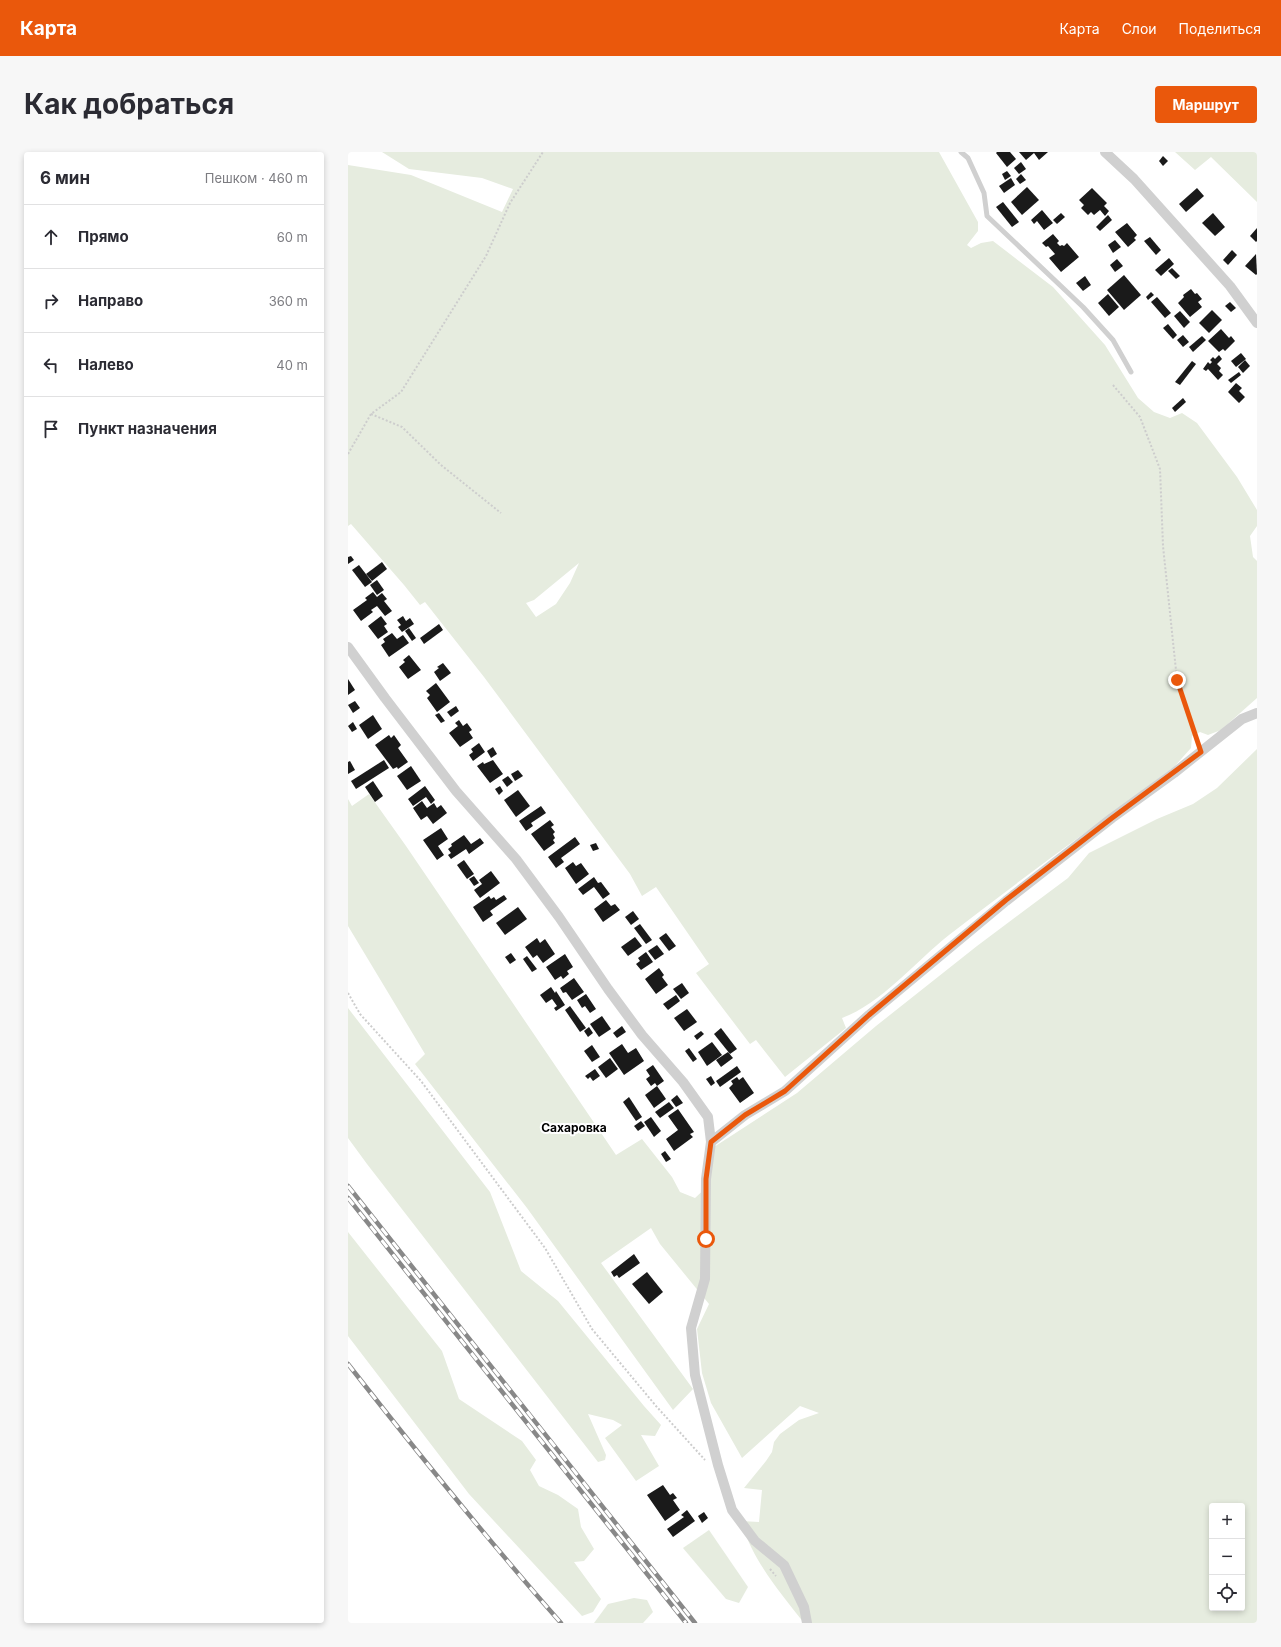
<!DOCTYPE html>
<html lang="ru">
<head>
<meta charset="utf-8">
<style>
  :root { --surface:#fff; --page:#f7f7f7; --text:#2b2b33; --muted:#7c7c81; --line:#e1e1e2; --accent:#ea580c }
  body { margin:0; font-family:Inter,sans-serif; background:var(--page); color:var(--text) }
  .controls { position:absolute; right:12px; bottom:12px; display:grid; overflow:hidden; border-radius:4px; box-shadow:0 2px 6px #0003 }
  .controls button { width:36px; height:36px; display:grid; place-items:center; padding:0; border:0; border-bottom:1px solid var(--line); background:var(--surface); color:var(--text); font:20px sans-serif }
  .stop { position:absolute; width:12px; height:12px; margin:-9px; border:3px solid #ea580c; border-radius:50%; background:#fff }
  .stop.end { background:#ea580c; border-color:#fff; box-shadow:0 1px 4px #0008 }
  .list { margin:0; padding:0; list-style:none }
  h2 { display:flex; justify-content:space-between; align-items:center; height:52px; margin:0; padding:0 16px; font-size:17px }
  h2 small { font-size:13px; font-weight:400; color:var(--muted) }
  .list li { display:grid; grid-template-columns:26px 1fr auto; gap:12px; align-items:center; box-sizing:border-box; height:64px; padding:0 16px; border-top:1px solid var(--line) }
  .list b { display:block; font-size:15px; white-space:nowrap }
  .list em { font-size:13px; font-style:normal; color:var(--muted) }
  .icon { flex:none; width:22px; height:22px; fill:none; stroke:currentColor; stroke-width:2; stroke-linecap:round; stroke-linejoin:round }
  .map { position:relative; flex:none; width:909px; height:1471px; overflow:hidden; border-radius:4px }
  header { display:flex; align-items:center; gap:24px; box-sizing:border-box; height:56px; padding:0 20px; background:var(--accent); color:#fff }
  header strong { font-size:19px }
  nav { display:flex; gap:22px; margin-inline-start:auto; font-size:14px }
  .intro { display:flex; align-items:center; justify-content:space-between; box-sizing:border-box; height:96px; padding:0 24px }
  h1 { margin:0; font-size:28px }
  .button { padding:10px 18px; border-radius:4px; background:var(--accent); color:#fff; font-size:14px; font-weight:700 }
  main { display:flex; gap:24px; padding:0 24px }
  aside { flex:1; background:var(--surface); border-radius:4px; box-shadow:0 2px 6px #0003 }
  .map>svg:first-child { display:block }
</style>
</head>
<body>
<header>
<strong>Карта</strong>
<nav><a>Карта</a><a>Слои</a><a>Поделиться</a></nav>
</header>
<div class="intro"><h1>Как добраться</h1><a class="button">Маршрут</a></div>
<main>
<aside>
<h2>6 мин<small>Пешком · 460 m</small></h2>
<ul class="list">
<li><svg class="icon" aria-label="ahead" viewBox="0 0 24 24"><path d="M12 20V5M6 11l6-6 6 6"/></svg><div><b>Прямо</b></div><em>60 m</em></li>
<li><svg class="icon" aria-label="right" viewBox="0 0 24 24"><path d="M7 20v-9h11M14 6l5 5-5 5"/></svg><div><b>Направо</b></div><em>360 m</em></li>
<li><svg class="icon" aria-label="left" viewBox="0 0 24 24"><path d="M17 20v-9H6M10 6l-5 5 5 5"/></svg><div><b>Налево</b></div><em>40 m</em></li>
<li><svg class="icon" aria-label="arrive" viewBox="0 0 24 24"><path d="M6 21V4h12l-3 4 3 4H6"/></svg><div><b>Пункт назначения</b></div></li>
</ul>
</aside>
<div class="map">
<svg width="909" height="1471" viewBox="0 0 909 1471">
  <rect width="100%" height="100%" fill="#fff"/>
  <g fill="#e6ecdf" fill-rule="evenodd">
    <path d="M34,0h557l39,70v9l-11,14 4,3 10,-5 12,-2 60,46 52,58 33,53 16,14 16,6 12,-5 15,10 40,54 20,33v16l-7,10 3,21 4,4v137l-36,32 -13,5 -8,-3 -8,4 -1,12 -17,19c-75,56 -152,111 -225,168 -33,26 -68,69 -107,83l4,10 -61,49 -29,-37 -6,4 -54,-71 13,-9 -53,-77 -14,9 -12,-22 -146,-197 -59,-75 -5,3 -16,-20 -53,-61 -3,2v-361l63,10 91,37 11,-23 -31,-11 -73,-9zM231,411l-9,20 -14,21 -20,13 -10,-14 8,-3z"/>
    <polygon points="827,0 909,0 909,50 863,5 847,18"/>
    <path d="M909,597v874h-453c-24,-31 -52,-63 -63,-102l18,1 3,-32 -18,-2 22,-27 6,-9 2,-10 6,-8 19,-14 20,-7 -19,-7 -58,52 -31,-55 -9,-30 -5,-44 12,-25 -49,-60 -9,-16 -50,35 92,126 -20,21 -146,-202 -112,-144 10,-10 -77,-128v-127l4,7 17,-12 37,52 210,309 26,-16 30,38 8,15 15,6 15,-14 4,-37 83,-54 79,-67 101,-80 91,-68 21,-25 68,-34 36,-15 24,-16zM864,1354h30v102h-30z"/>
    <polygon points="0,856 142,1040 173,1119 210,1149 296,1254 313,1273 307,1284 293,1283 311,1314 288,1329 257,1286 274,1273 265,1268 240,1262 258,1303 257,1308 250,1310 19,1012 0,986"/>
    <polygon points="0,1080 94,1199 111,1247 174,1289 188,1308 182,1318 191,1334 210,1343 230,1357 233,1375 246,1397 236,1409 226,1410 253,1447 245,1460 234,1464 121,1342 0,1184"/>
    <polygon points="361,1378 400,1435 391,1451 378,1447 335,1396"/>
    <polygon points="286,1446 299,1448 305,1460 295,1471 246,1471 260,1452"/>
  </g>
  <g fill="#1a1a1a">
    <polygon points="649,0 662,0 668,7 659,15 648,1"/>
    <polygon points="671,0 700,0 691,8 686,1 678,8"/>
    <polygon points="815,4 820,9 815,14 811,9"/>
    <polygon points="673,10 678,17 671,22 666,16"/>
    <polygon points="659,19 663,24 657,28 654,22"/>
    <polygon points="673,22 678,28 672,32 668,27"/>
    <polygon points="663,26 667,33 656,41 651,34"/>
    <polygon points="679,35 691,48 674,63 663,50"/>
    <polygon points="744,36 759,51 756,54 761,59 757,64 752,58 746,63 743,60 740,63 733,56 736,53 731,48"/>
    <polygon points="849,36 856,44 838,60 831,52"/>
    <polygon points="655,50 671,70 664,75 648,55"/>
    <polygon points="694,58 705,71 696,78 689,69 686,72 683,68"/>
    <polygon points="713,61 717,65 709,72 705,68"/>
    <polygon points="865,61 877,75 867,84 854,71"/>
    <polygon points="760,63 764,68 752,79 748,75"/>
    <polygon points="779,71 789,83 786,86 788,88 780,95 767,80"/>
    <polygon points="909,76 909,89 908,90 902,84"/>
    <polygon points="705,82 711,89 709,91 712,94 714,93 716,94 719,91 731,105 713,120 701,106 707,102 700,94 698,95 694,91"/>
    <polygon points="802,85 813,98 808,103 796,89"/>
    <polygon points="767,88 773,95 765,101 760,93"/>
    <polygon points="884,98 889,103 880,113 875,108"/>
    <polygon points="908,102 909,122 908,123 897,114"/>
    <polygon points="821,106 826,112 813,124 807,118"/>
    <polygon points="769,107 775,114 767,120 762,113"/>
    <polygon points="824,116 832,124 828,127 820,119"/>
    <polygon points="776,123 793,143 776,158 759,138"/>
    <polygon points="737,124 743,133 735,139 728,131"/>
    <polygon points="843,137 847,142 849,141 854,147 850,150 854,155 842,165 830,151 836,145 835,143"/>
    <polygon points="803,140 806,143 800,148 798,145"/>
    <polygon points="760,142 771,155 761,164 750,151"/>
    <polygon points="809,145 823,161 817,166 803,150"/>
    <polygon points="882,150 888,156 883,160 877,154"/>
    <polygon points="864,158 874,168 861,181 851,171"/>
    <polygon points="832,159 842,170 836,176 826,164"/>
    <polygon points="820,172 829,183 825,187 815,176"/>
    <polygon points="873,177 881,186 883,184 887,189 877,199 875,197 871,200 860,189"/>
    <polygon points="835,183 841,190 835,195 829,188"/>
    <polygon points="854,184 858,188 845,200 841,195"/>
    <polygon points="893,201 898,207 888,215 883,209"/>
    <polygon points="871,203 874,207 869,212 873,216 871,219 875,223 870,228 860,217 858,219 855,217 860,210 862,212 864,210 862,208 865,205 867,207"/>
    <polygon points="897,208 902,214 895,221 890,215"/>
    <polygon points="844,209 848,212 832,233 827,230"/>
    <polygon points="891,220 893,223 883,231 880,228"/>
    <polygon points="888,231 894,236 891,239 897,245 891,251 880,240"/>
    <polygon points="835,246 838,250 827,260 824,256"/>
    <polygon points="3,404 6,408 0,412 0,405"/>
    <polygon points="34,410 39,417 24,429 18,422"/>
    <polygon points="11,413 24,430 17,435 4,418"/>
    <polygon points="29,428 36,438 29,443 22,433"/>
    <polygon points="25,440 29,445 34,441 39,447 36,449 44,459 37,464 29,454 23,458 25,460 13,469 5,458 19,448 17,446"/>
    <polygon points="33,464 39,472 36,474 40,480 30,487 20,474"/>
    <polygon points="55,464 58,469 62,466 66,472 54,480 50,475 53,473 49,468"/>
    <polygon points="91,472 95,478 76,492 72,486"/>
    <polygon points="61,476 68,486 64,489 57,479"/>
    <polygon points="44,481 49,487 55,483 61,491 41,505 33,493 37,490 35,487"/>
    <polygon points="61,503 73,518 60,527 51,515 57,510 55,508"/>
    <polygon points="95,511 103,521 92,529 86,520 91,516 89,515"/>
    <polygon points="0,527 7,538 0,543"/>
    <polygon points="88,531 102,550 89,560 79,546 82,543 78,539"/>
    <polygon points="7,549 12,556 5,561 0,553"/>
    <polygon points="108,554 111,559 103,565 99,560"/>
    <polygon points="91,561 97,569 93,571 87,563"/>
    <polygon points="25,563 34,577 20,587 11,573"/>
    <polygon points="111,568 115,574 119,571 124,578 121,580 125,586 112,595 101,581 110,574 107,571"/>
    <polygon points="5,570 9,577 4,580 0,574"/>
    <polygon points="41,583 43,586 46,583 53,593 50,596 60,610 50,617 49,615 45,617 27,593"/>
    <polygon points="131,591 137,600 125,609 121,603 125,600 123,597"/>
    <polygon points="145,595 149,602 143,606 139,599"/>
    <polygon points="36,608 41,616 8,637 3,629"/>
    <polygon points="145,608 155,622 142,631 129,614 135,610 136,612"/>
    <polygon points="2,609 7,618 0,622 0,610"/>
    <polygon points="63,614 73,629 59,638 49,624"/>
    <polygon points="170,618 175,624 167,629 163,622"/>
    <polygon points="160,624 165,630 159,635 154,628"/>
    <polygon points="25,629 35,644 27,650 17,635"/>
    <polygon points="77,634 87,648 83,652 78,645 65,654 60,647"/>
    <polygon points="152,634 155,639 151,643 147,637"/>
    <polygon points="170,638 182,654 168,665 156,648"/>
    <polygon points="74,649 79,656 86,651 89,656 93,653 99,661 85,672 79,664 73,668 65,656"/>
    <polygon points="193,654 198,661 183,671 185,674 178,679 171,669"/>
    <polygon points="202,668 206,673 203,675 207,680 205,682 207,686 205,688 207,691 196,699 183,682"/>
    <polygon points="93,676 100,687 90,694 96,703 89,708 75,688"/>
    <polygon points="116,683 123,692 132,686 136,691 121,702 118,697 103,707 100,703 103,701 100,697 104,694 103,692"/>
    <polygon points="227,685 232,692 213,706 216,710 208,716 200,705"/>
    <polygon points="248,691 251,697 245,699 242,693"/>
    <polygon points="116,708 126,722 119,727 109,713"/>
    <polygon points="225,710 228,714 233,711 241,722 228,732 217,716"/>
    <polygon points="143,719 152,731 132,746 126,738 134,732 131,728"/>
    <polygon points="126,724 131,731 126,734 121,727"/>
    <polygon points="246,725 250,731 253,730 262,742 255,747 246,735 235,743 230,737"/>
    <polygon points="156,743 159,747 142,759 145,763 135,770 125,755 141,744 143,747 146,745 148,748"/>
    <polygon points="258,748 263,754 267,752 272,758 255,770 246,757"/>
    <polygon points="170,755 179,767 157,783 148,771"/>
    <polygon points="285,759 291,767 283,773 277,765"/>
    <polygon points="292,772 304,788 298,792 286,776"/>
    <polygon points="318,781 328,794 321,799 311,786"/>
    <polygon points="287,785 294,794 280,804 273,795"/>
    <polygon points="189,786 192,791 197,787 207,802 195,811 189,803 185,806 177,795"/>
    <polygon points="309,793 316,802 307,808 300,799"/>
    <polygon points="298,800 305,810 293,818 288,812 292,809 290,806"/>
    <polygon points="163,801 168,808 162,812 157,805"/>
    <polygon points="217,802 225,815 219,819 221,822 215,827 213,824 207,828 198,815"/>
    <polygon points="179,804 189,817 184,820 175,807"/>
    <polygon points="311,816 316,823 314,825 320,833 308,842 297,827"/>
    <polygon points="226,826 236,840 224,848 218,840 215,841 212,836"/>
    <polygon points="334,831 341,841 333,847 325,837"/>
    <polygon points="203,835 207,841 208,839 217,853 208,859 206,856 209,854 204,847 198,851 192,843"/>
    <polygon points="238,842 248,857 242,861 237,854 234,856 229,848"/>
    <polygon points="328,843 332,849 320,858 315,852"/>
    <polygon points="222,854 238,876 232,880 217,858"/>
    <polygon points="339,857 349,870 336,879 326,866"/>
    <polygon points="254,864 263,877 251,885 242,872"/>
    <polygon points="274,874 278,880 269,886 265,881"/>
    <polygon points="241,875 245,881 240,885 236,879"/>
    <polygon points="373,876 389,897 382,902 366,882"/>
    <polygon points="353,879 356,882 349,888 346,884"/>
    <polygon points="364,890 374,903 359,914 350,900"/>
    <polygon points="274,892 280,901 288,896 296,909 276,923 261,901"/>
    <polygon points="244,893 252,905 244,910 236,899"/>
    <polygon points="341,896 349,907 345,910 337,899"/>
    <polygon points="380,900 385,906 373,915 368,908"/>
    <polygon points="262,906 270,917 258,926 250,915"/>
    <polygon points="305,913 316,929 309,934 307,931 303,934 298,927 302,924 298,918"/>
    <polygon points="389,914 393,920 372,935 368,929"/>
    <polygon points="247,917 252,924 245,929 242,925 240,927 237,924"/>
    <polygon points="363,924 367,931 363,934 358,927"/>
    <polygon points="389,925 391,928 395,925 406,941 392,951 381,936 385,932 383,929"/>
    <polygon points="309,934 318,947 306,956 297,943"/>
    <polygon points="329,943 335,951 328,955 323,948"/>
    <polygon points="281,945 294,965 288,969 275,950"/>
    <polygon points="321,950 326,956 312,966 307,960"/>
    <polygon points="330,957 346,980 342,982 345,985 326,999 318,987 330,978 320,964"/>
    <polygon points="303,965 313,979 306,985 296,970"/>
    <polygon points="293,969 297,974 290,979 286,974"/>
    <polygon points="317,999 323,1007 318,1010 313,1002"/>
    <polygon points="286,1102 292,1111 271,1126 269,1123 266,1125 263,1120"/>
    <polygon points="299,1120 315,1140 301,1152 284,1132"/>
    <polygon points="315,1333 322,1343 325,1341 329,1346 325,1348 332,1358 317,1369 299,1343"/>
    <polygon points="339,1358 347,1369 325,1385 319,1377 336,1365 333,1363"/>
    <polygon points="356,1360 360,1366 354,1371 350,1364"/>
  </g>
  <g fill="none" stroke-linecap="round" stroke-linejoin="round">
    <g stroke="#cdcdcd" stroke-width="2" stroke-dasharray="2 2" stroke-linecap="butt">
      <polyline points="765,233 792,265 812,317 815,394 829,528 849,589"/>
      <polyline points="23,262 54,275 93,313 153,361"/>
      <polyline points="0,302 23,262 53,240 138,104 162,51 195,0"/>
      <polyline points="0,841 12,862 73,929 197,1096 244,1177 308,1254 357,1308"/>
      <polyline points="422,1417 428,1424"/>
    </g>
    <polyline stroke="#d0d0d0" stroke-width="5" points="613,0 620,6 636,41 639,64 735,155 765,188 783,220"/>
    <g stroke="#d0d0d0" stroke-width="10">
      <polyline points="757,0 786,27 882,134 909,171"/>
      <polyline points="0,495 37,546 108,639 168,707 211,765 260,837 294,883 335,930 360,965 363,990"/>
      <polyline points="459,1471 456,1455 436,1413 407,1389 384,1358 370,1313 347,1223 343,1176 357,1127 358,1027 363,990 397,963 437,939 521,863 658,749 764,666 826,621 894,567 909,561"/>
    </g>
    <g stroke="#888" stroke-width="4.5">
      <g id="rail">
        <polyline points="0,1034 347,1471"/>
        <polyline points="0,1046 338,1471"/>
        <path d="M0,1212c69,88 139,175 213,259"/>
      </g>
    </g>
    <use href="#rail" stroke="#fff" stroke-width="3" stroke-dasharray="9" stroke-linecap="butt"/>
  </g>
  <g fill="none" stroke-linecap="round" stroke-linejoin="round">
    <polyline stroke="#ea580c" stroke-width="5" points="358,1087 358,1027 363,990 397,963 437,939 521,863 658,748 764,666 853,600 829,528"/>
  </g>
  <g text-anchor="middle" dominant-baseline="central" stroke-width="4" stroke-linejoin="round" paint-order="stroke">
    <g font-size="12" font-weight="bold" fill="#000" stroke="#fff">
      <text x="226" y="975">Сахаровка</text>
    </g>
  </g>
</svg>
<div class="controls">
<button>+</button>
<button>−</button>
<button><svg class="icon" aria-label="locate" viewBox="0 0 24 24"><circle cx="12" cy="12" r="6"/><path d="M12 2v4M12 18v4M2 12h4M18 12h4"/></svg></button>
</div>
<div class="stop" style="left:358px;top:1087px"></div>
<div class="stop end" style="left:829px;top:528px"></div>
</div>
</main>
</body>
</html>
